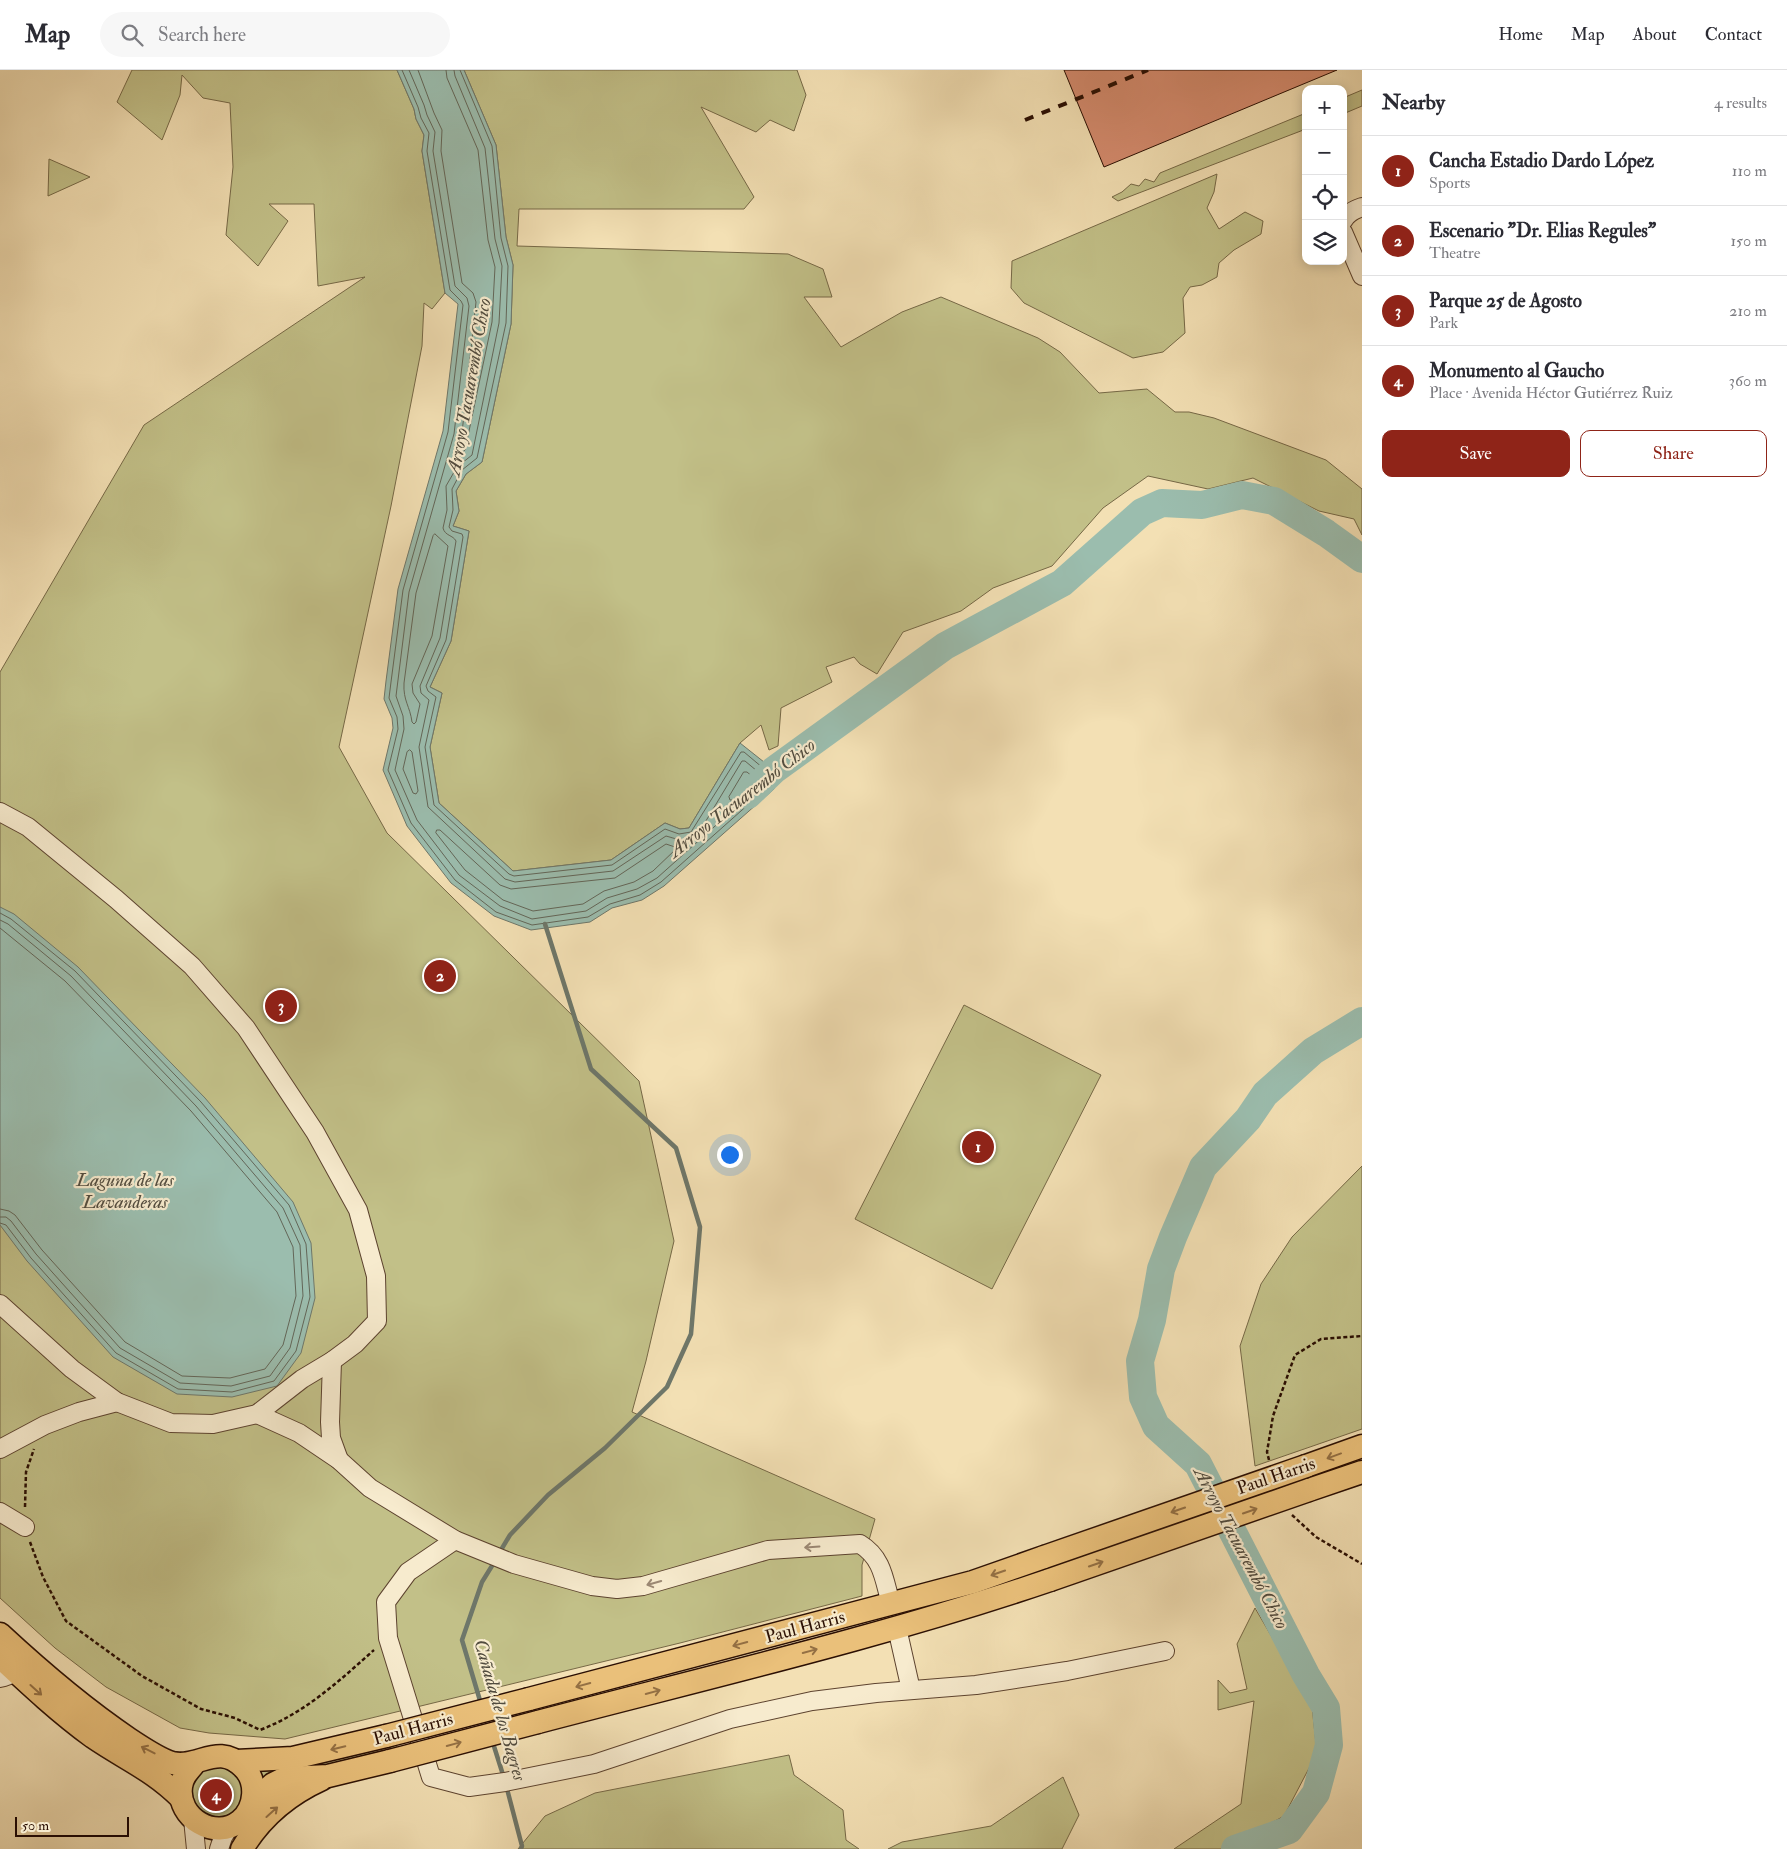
<!DOCTYPE html>
<html lang="en">
<head>
<meta charset="utf-8">
<style>
  :root { --surface:#fff; --page:#f7f7f7; --text:#2b2b33; --muted:#7c7c81; --line:#e1e1e2; --accent:#8f2418 }
  body { margin:0; font-family:"IM FELL Double Pica",serif; background:var(--page); color:var(--text) }
  .controls { position:absolute; right:15px; top:15px; display:grid; overflow:hidden; border-radius:10px; box-shadow:0 2px 12px #0003 }
  .controls button { width:45px; height:45px; display:grid; place-items:center; padding:0; border:0; border-bottom:1px solid var(--line); background:var(--surface); color:var(--text); font:25px sans-serif }
  .scale { position:absolute; left:15px; bottom:12px; width:114px; box-sizing:border-box; padding-left:5px; border:2px solid #2b0f03; border-top:0; font-size:14px; line-height:18px; white-space:nowrap; color:#2b0f03; -webkit-text-stroke:4px #f7ebce; paint-order:stroke }
  .you { position:absolute; left:729px; top:1084px; width:18px; height:18px; margin:-12px; border:4px solid #fff; border-radius:50%; background:#1a73e8; box-shadow:0 0 0 8px #1a73e833 }
  .badge { display:grid; place-items:center; width:32px; height:32px; border-radius:50%; background:var(--accent); color:#fff; font-size:16px; font-weight:700 }
  .pin { position:absolute; translate:-50% -50%; border:2px solid #fff; box-shadow:0 1px 5px #0006 }
  .list { margin:0; padding:0; list-style:none }
  h2 { display:flex; justify-content:space-between; align-items:center; height:65px; margin:0; padding:0 20px; font-size:21px }
  h2 small { font-size:16px; font-weight:400; color:var(--muted) }
  .list li { display:grid; grid-template-columns:32px 1fr auto; gap:15px; align-items:center; box-sizing:border-box; height:70px; padding:0 20px; border-top:1px solid var(--line) }
  .list b { display:block; font-size:19px; white-space:nowrap }
  .list p { margin:0; font-size:16px; white-space:nowrap; color:var(--muted) }
  .list em { font-size:16px; font-style:normal; color:var(--muted) }
  .actions { display:flex; gap:10px; padding:15px 20px }
  .actions a { flex:1; padding:11px 0; border:1px solid var(--accent); border-radius:10px; text-align:center; font-size:18px; color:var(--accent) }
  .actions .main { background:var(--accent); color:#fff }
  .icon { flex:none; width:28px; height:28px; fill:none; stroke:currentColor; stroke-width:2; stroke-linecap:round; stroke-linejoin:round }
  .map { position:relative; flex:none; width:1362px; height:1779px; overflow:hidden }
  header { display:flex; align-items:center; gap:30px; box-sizing:border-box; height:70px; padding:0 25px; background:var(--surface); border-bottom:1px solid var(--line) }
  header strong { font-size:24px }
  nav { display:flex; gap:28px; margin-inline-start:auto; font-size:18px }
  .search { width:350px; height:45px; background:var(--page); display:flex; align-items:center; gap:12px; box-sizing:border-box; padding:0 18px; border-radius:28px; color:var(--muted); font-size:19px }
  main { display:flex }
  aside { flex:1; background:var(--surface) }
  .map>svg:first-child { display:block }
</style>
</head>
<body>
<header>
<strong>Map</strong>
<div class="search"><svg class="icon" aria-label="search" viewBox="0 0 24 24"><circle cx="10" cy="10" r="6"/><path d="M15 15l6 6"/></svg>Search here</div>
<nav><a>Home</a><a>Map</a><a>About</a><a>Contact</a></nav>
</header>
<main>
<div class="map">
<svg width="1362" height="1779" viewBox="0 0 1362 1779">
  <rect width="100%" height="100%" fill="#f3e0b4"/>
  <filter id="stains"><feTurbulence type="fractalNoise" baseFrequency=".004" numOctaves="4"/><feColorMatrix values="0 0 0 0 .2 0 0 0 0 .09 0 0 0 0 .02 0 0 0 .5 -.17"/></filter>
  <radialGradient id="worn" r=".72"><stop offset=".6" stop-color="#630" stop-opacity="0"/><stop offset="1" stop-color="#630" stop-opacity=".3"/></radialGradient>
  <g fill="#c2c088" stroke="#766846">
    <polygon points="132,0 397,0 414,39 416,49 424,65 422,81 445,223 432,239 424,233 422,276 391,436 339,677 387,763 639,1011 674,1171 646,1291 632,1342 875,1449 862,1495 862,1526 680,1573 285,1669 209,1663 180,1658 106,1617 55,1578 0,1528 0,602 144,355 365,207 318,216 314,134 269,134 288,151 258,196 226,165 233,97 230,33 203,28 182,5 180,25 162,70 117,32"/>
    <polygon points="464,0 797,0 806,25 794,61 770,50 756,62 701,37 754,127 744,139 519,139 517,176 788,184 823,199 832,227 804,227 841,277 902,242 941,227 1038,268 1060,282 1099,323 1147,319 1175,342 1189,342 1214,348 1326,390 1362,419 1362,465 1354,449 1319,441 1253,408 1208,419 1148,406 1103,438 1052,496 993,518 961,541 903,562 877,604 860,594 854,587 826,597 832,612 781,638 778,676 769,680 761,655 740,673 689,758 680,759 665,753 611,790 513,801 439,733 430,677 442,623 430,617 451,571 469,461 453,456 459,441 456,421 466,404 482,392 511,254 513,195 506,167 496,75"/>
    <polygon points="1362,20 1362,36 1343,44 1343,28"/>
    <polygon points="1306,43 1306,59 1118,131 1112,127 1122,122 1131,114 1139,116 1145,109 1154,112 1160,103"/>
    <polygon points="49,89 90,107 48,126"/>
    <polygon points="1217,104 1214,122 1207,138 1219,159 1245,142 1263,151 1261,164 1234,180 1219,193 1217,207 1202,215 1190,217 1183,228 1185,263 1163,282 1133,288 1024,233 1011,218 1012,191"/>
    <polygon points="964,935 1101,1005 992,1219 855,1149"/>
    <polygon points="1362,1096 1362,1359 1255,1396 1240,1276 1261,1214 1292,1167"/>
    <polygon points="1255,1538 1312,1636 1317,1683 1284,1746 1224,1779 1174,1779 1241,1734 1254,1631 1218,1640 1218,1610 1230,1623 1247,1619 1237,1574"/>
    <polygon points="388,1675 388,1678 396,1675 397,1677 259,1712 251,1697"/>
    <polygon points="789,1685 794,1705 843,1740 846,1770 859,1779 518,1779 545,1746 595,1723"/>
    <circle cx="218" cy="1722" r="26"/>
    <polygon points="1063,1707 1079,1745 1062,1779 888,1779 902,1772 991,1756"/>
  </g>
  <g fill="#9bbdae" stroke="#6e776a">
    <polygon points="397,0 464,0 496,75 506,167 513,195 511,254 482,392 466,404 456,421 459,441 453,456 469,461 451,571 430,617 442,623 430,677 439,733 513,801 611,790 665,753 680,759 689,758 740,673 774,700 774,719 664,816 642,830 612,838 590,852 531,860 494,846 451,813 407,756 383,700 393,658 392,648 384,629 386,611 398,519 443,361 458,234 445,223 422,81 424,65 416,49 414,39"/>
    <polygon points="0,837 14,844 78,897 205,1028 293,1132 311,1173 315,1228 301,1283 277,1316 232,1327 177,1324 113,1287 27,1191 0,1155"/>
  </g>
  <g fill="none" stroke-linecap="round" stroke-linejoin="round">
    <g stroke="#636658" stroke-width="1">
      <polyline points="402,0 418,37 421,48 429,63 427,81 450,220 461,231 463,235 448,362 403,520 391,612 389,628 397,647 398,659 388,700 411,753 455,810 496,842 532,855 588,847 610,834 640,825 661,812 768,717 769,703 744,682 741,682 691,762 679,764 665,759 612,795 514,806 509,804 434,735 425,677 436,627 428,621 426,616 446,570 463,467 462,464 452,461 449,457 453,440 452,419 462,400 477,388 506,253 508,196 501,168 492,76 460,0"/>
      <path d="M409,0l15,35 3,10 8,17 -2,19 22,135 12,12 2,8 -15,128 -45,158 -13,104 7,20 1,13 -9,41 22,50 42,55 41,31 32,13 54,-8 21,-13 30,-9 20,-11 105,-94 1,-8 -18,-15h-3l-44,73c-10,10 -21,5 -32,2l-53,35 -98,11 -10,-3 -77,-72 -9,-60 10,-47 -8,-7 -1,-7 20,-48 16,-97c-3,-6 -11,-5 -13,-13l4,-18 -1,-24 11,-19 15,-12 27,-132 3,-57 -7,-27 -10,-91 -30,-72 -1,-6"/>
      <polyline points="418,0 434,43 442,60 441,81 462,213 473,223 476,232 462,363 457,382 459,385 465,380 492,252 495,197 488,170 478,80 447,8 446,0"/>
      <path d="M435,464l13,12 -16,90 -20,48 1,9 7,11 -4,18 -2,2 -2,-2c-2,-16 -9,-21 -8,-39l12,-90 17,-57z"/>
      <polygon points="410,680 412,682 418,721 416,724 413,723 403,699 407,682"/>
      <polygon points="744,702 747,702 754,708 754,711 733,730 730,730 729,727"/>
      <polygon points="437,760 440,760 500,815 511,819 615,808 666,774 675,777 676,779 653,801 634,812 604,821 583,834 533,841 503,830 465,800 436,763"/>
      <polyline points="0,843 11,849 75,901 201,1032 289,1135 306,1174 310,1227 296,1281 274,1311 232,1322 178,1319 116,1283 31,1188 6,1155 0,1153"/>
      <polyline points="0,850 8,854 71,906 196,1036 283,1138 300,1175 303,1226 290,1278 270,1306 231,1316 180,1313 120,1278 36,1184 11,1151 6,1147 0,1147"/>
      <polyline points="0,858 65,911 191,1041 277,1142 293,1177 296,1226 283,1275 265,1299 230,1308 182,1306 125,1272 42,1180 15,1145 9,1141 0,1139"/>
    </g>
    <g stroke="#6e776a" stroke-width="4.5">
      <polyline points="498,1485 510,1465 548,1425 605,1378 667,1317 691,1264 700,1157 676,1078 591,999 545,854"/>
      <polyline points="481,1634 462,1570 482,1512 495,1491"/>
      <polyline points="492,1670 504,1708"/>
      <polyline points="506,1715 522,1776 521,1779"/>
    </g>
    <g stroke="#9bbdae" stroke-width="28">
      <polyline points="748,725 774,700 945,576 1062,513 1142,442 1162,433 1202,435 1242,425 1274,431 1326,463 1362,489"/>
      <polyline points="1235,1779 1289,1760 1316,1723 1329,1675 1326,1638 1306,1605 1198,1394 1156,1356 1143,1327 1140,1291 1152,1250 1161,1199 1173,1167 1203,1097 1248,1049 1265,1024 1313,981 1362,951"/>
    </g>
  </g>
  <polygon fill="#d48b6e" stroke="#2b0f03" points="1064,0 1337,0 1104,97"/>
  <g fill="none" stroke-linecap="round" stroke-linejoin="round">
    <g stroke="#5d432f" stroke-width="20">
      <g id="minor">
        <path d="M1343,151c4,-8 11,-11 19,-14"/>
        <polyline points="1343,162 1362,206"/>
        <polyline points="0,742 28,757 116,829 192,896 246,958 315,1062 358,1140 376,1206 377,1251 355,1274 332,1291 302,1309 257,1344 213,1354 171,1353 117,1332 72,1299 0,1234"/>
        <polyline points="332,1291 330,1352 331,1368 339,1390"/>
        <path d="M257,1344l42,19 40,27 31,28 85,52 59,24 78,22 25,3 26,-3 125,-36 92,-6c23,14 24,36 31,60"/>
        <polyline points="0,1379 45,1355 79,1342 117,1332"/>
        <polyline points="0,1442 25,1457"/>
        <polyline points="455,1470 408,1502 386,1532 388,1568 431,1707 469,1717 505,1712 594,1694 730,1649 812,1631 876,1623 976,1615 1067,1601 1165,1581"/>
        <polyline points="897,1558 911,1620"/>
        <path d="M0,1608c11,-2 17,-8 24,-15"/>
        <polyline points="193,1749 196,1779"/>
        <polyline points="219,1779 223,1767 230,1756"/>
      </g>
    </g>
    <g stroke="#2b0f03" stroke-width="25">
      <g id="major">
        <polyline points="1306,1396 1362,1376"/>
        <polyline points="1309,1420 1362,1402"/>
        <path d="M0,1564c41,38 83,74 129,105 12,8 30,20 43,24 27,6 46,-21 71,4 15,14 13,41 -3,54 -25,20 -63,-3 -59,-34 1,-10 7,-16 13,-23"/>
        <path d="M0,1587c30,28 60,56 93,80 32,22 60,33 88,61"/>
        <polyline points="529,1629 973,1512 1044,1487"/>
        <path d="M538,1652c171,-45 344,-85 512,-142"/>
        <polyline points="236,1691 293,1688 386,1666"/>
        <polyline points="253,1732 273,1714 281,1710 288,1708 328,1706 390,1691"/>
        <path d="M242,1779c19,-32 47,-55 80,-70"/>
      </g>
    </g>
    <g stroke="#2b0f03" stroke-width="2.5" stroke-dasharray="4 2.5" stroke-linecap="butt">
      <polyline points="1269,1390 1267,1382 1273,1346 1295,1285 1321,1269 1362,1266"/>
      <polyline points="25,1437 26,1402 34,1379"/>
      <polyline points="1292,1445 1316,1467 1362,1494"/>
      <path d="M30,1472l13,35 23,44 76,55 59,33 34,9 25,12c45,-17 79,-49 114,-80"/>
    </g>
    <use href="#minor" stroke="#f7ebce" stroke-width="18"/>
    <use href="#major" stroke="#eac07a" stroke-width="22"/>
    <polyline stroke="#2b0f03" stroke-width="4" stroke-dasharray="9 9" stroke-linecap="butt" points="1025,50 1148,0"/>
    <g stroke="#2b0f03" stroke-width="25" stroke-linecap="butt">
      <g id="major-bridge">
        <polyline points="1044,1487 1306,1396"/>
        <polyline points="1050,1510 1309,1420"/>
        <polyline points="386,1666 529,1629"/>
        <polyline points="390,1691 538,1652"/>
      </g>
    </g>
    <use href="#major-bridge" stroke="#eac07a" stroke-width="22"/>
  </g>
  <defs><path id="oneway-shaft" d="M-6 0H5M1.5-3L5.5 0L1.5 3" fill="none" stroke-width="1.6" stroke-linecap="round" stroke-linejoin="round" transform="scale(1.25)"/></defs>
  <g stroke="#947044">
    <use href="#oneway-shaft" transform="translate(1334 1386) rotate(160)"/>
    <use href="#oneway-shaft" transform="translate(1178 1440) rotate(161)"/>
    <use href="#oneway-shaft" transform="translate(1250 1441) rotate(-19)"/>
    <use href="#oneway-shaft" transform="translate(1096 1494) rotate(-19)"/>
    <use href="#oneway-shaft" transform="translate(998 1503) rotate(161)"/>
    <use href="#oneway-shaft" transform="translate(740 1574) rotate(165)"/>
    <use href="#oneway-shaft" transform="translate(810 1581) rotate(-15)"/>
    <use href="#oneway-shaft" transform="translate(583 1615) rotate(165)"/>
    <use href="#oneway-shaft" transform="translate(36 1620) rotate(42)"/>
    <use href="#oneway-shaft" transform="translate(653 1622) rotate(-15)"/>
    <use href="#oneway-shaft" transform="translate(454 1674) rotate(-15)"/>
    <use href="#oneway-shaft" transform="translate(338 1678) rotate(167)"/>
    <use href="#oneway-shaft" transform="translate(148 1680) rotate(-153)"/>
    <use href="#oneway-shaft" transform="translate(272 1742) rotate(-42)"/>
  </g>
  <g stroke="#9b8873">
    <use href="#oneway-shaft" transform="translate(812 1477) rotate(176)"/>
    <use href="#oneway-shaft" transform="translate(654 1513) rotate(164)"/>
  </g>
  <g text-anchor="middle" dominant-baseline="central" stroke-width="4.5" stroke-linejoin="round" paint-order="stroke">
    <g font-size="18" fill="#2b0f03" stroke="#f7ebce">
      <text transform="translate(1276 1406) rotate(-19)">Paul Harris</text>
      <text transform="translate(805 1557) rotate(-15)">Paul Harris</text>
      <text transform="translate(413 1659) rotate(-15)">Paul Harris</text>
    </g>
    <g font-size="19" font-style="italic" fill="#524c3f" stroke="#f7ebce">
      <text transform="translate(469 317) rotate(-80)">Arroyo Tacuarembó Chico</text>
      <text transform="translate(742 728) rotate(-38)">Arroyo Tacuarembó Chico</text>
      <text x="125" y="1110">Laguna de las<tspan x="125" dy="22">Lavanderas</tspan></text>
      <text transform="translate(1241 1478) rotate(62)">Arroyo Tacuarembó Chico</text>
      <text transform="translate(500 1640) rotate(74)">Cañada de los Bagres</text>
    </g>
  </g>
  <rect width="100%" height="100%" filter="url(#stains)"/>
  <rect width="100%" height="100%" fill="url(#worn)"/>
</svg>
<div class="controls">
<button>+</button>
<button>−</button>
<button><svg class="icon" aria-label="locate" viewBox="0 0 24 24"><circle cx="12" cy="12" r="6"/><path d="M12 2v4M12 18v4M2 12h4M18 12h4"/></svg></button>
<button><svg class="icon" aria-label="layers" viewBox="0 0 24 24"><path d="M12 4l9 5-9 5-9-5zM3 14l9 5 9-5"/></svg></button>
</div>
<div class="scale">50 m</div>
<div class="you"></div>
<div class="pin badge" style="left:978px;top:1077px">1</div>
<div class="pin badge" style="left:440px;top:906px">2</div>
<div class="pin badge" style="left:281px;top:936px">3</div>
<div class="pin badge" style="left:216px;top:1725px">4</div>
</div>
<aside>
<h2>Nearby<small>4 results</small></h2>
<ul class="list">
<li><span class="badge">1</span><div><b>Cancha Estadio Dardo López</b><p>Sports</p></div><em>110 m</em></li>
<li><span class="badge">2</span><div><b>Escenario &quot;Dr. Elias Regules&quot;</b><p>Theatre</p></div><em>150 m</em></li>
<li><span class="badge">3</span><div><b>Parque 25 de Agosto</b><p>Park</p></div><em>210 m</em></li>
<li><span class="badge">4</span><div><b>Monumento al Gaucho</b><p>Place · Avenida Héctor Gutiérrez Ruiz</p></div><em>360 m</em></li>
</ul>
<div class="actions"><a class="main">Save</a><a>Share</a></div>
</aside>
</main>
</body>
</html>
